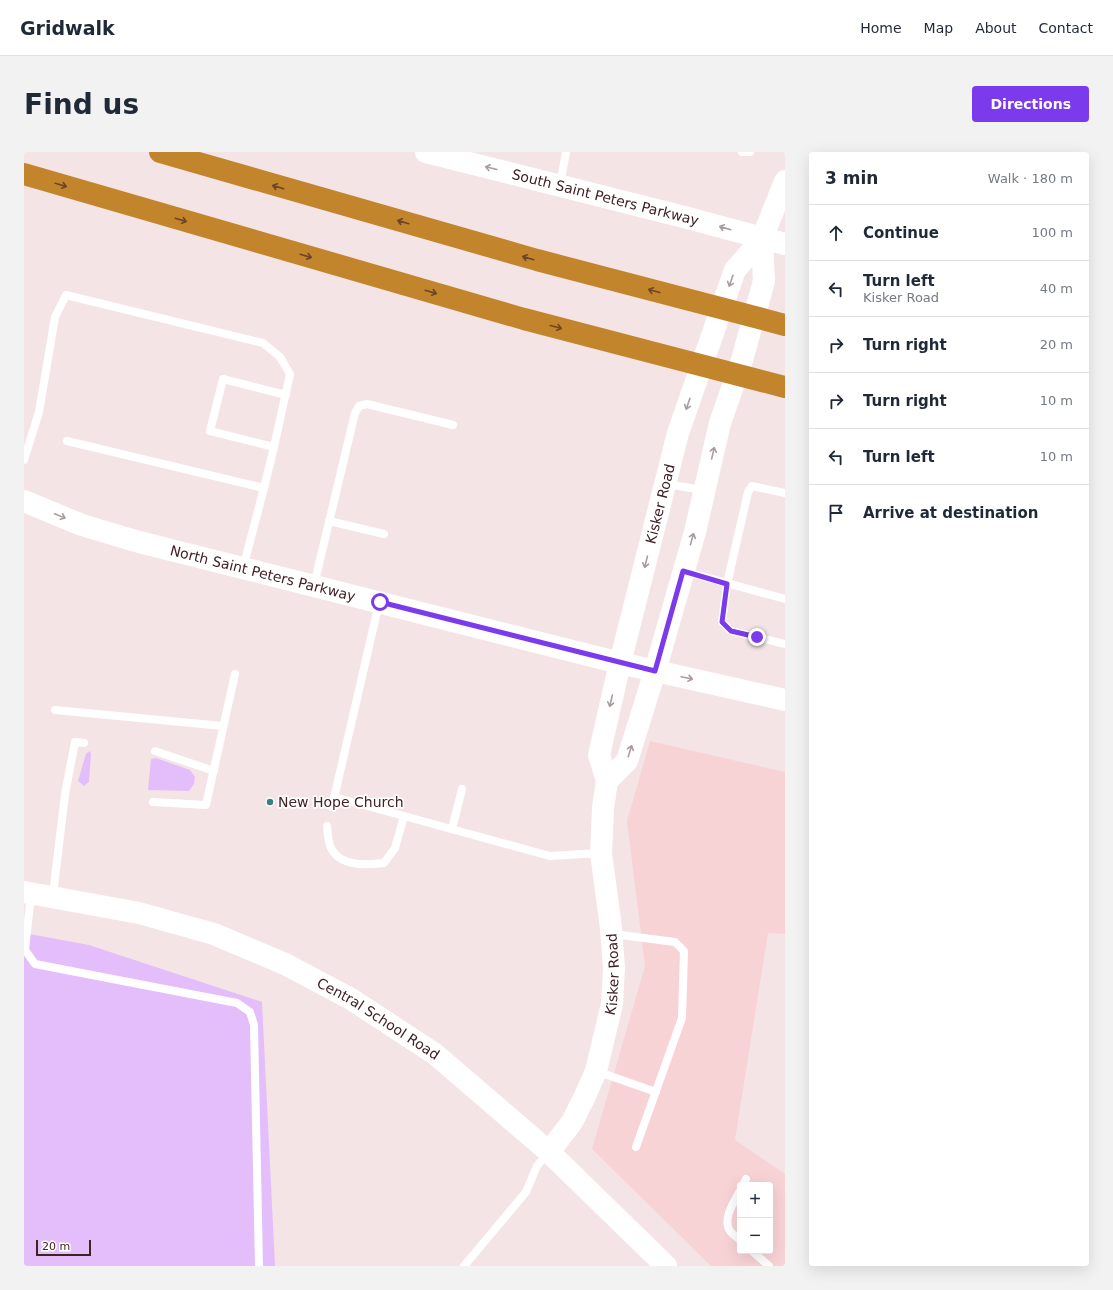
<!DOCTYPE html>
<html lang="en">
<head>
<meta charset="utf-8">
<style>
  :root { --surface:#fff; --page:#f2f2f3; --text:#1f2937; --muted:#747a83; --line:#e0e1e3; --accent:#7c3aed }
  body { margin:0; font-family:"DejaVu Sans",sans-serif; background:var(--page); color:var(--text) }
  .controls { position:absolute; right:12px; bottom:12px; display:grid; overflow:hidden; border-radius:4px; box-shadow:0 4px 16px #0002 }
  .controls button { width:36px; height:36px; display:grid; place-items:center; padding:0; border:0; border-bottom:1px solid var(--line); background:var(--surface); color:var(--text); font:20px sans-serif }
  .scale { position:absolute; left:12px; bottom:10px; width:55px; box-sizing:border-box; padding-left:4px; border:2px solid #402226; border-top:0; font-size:11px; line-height:14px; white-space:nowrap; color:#402226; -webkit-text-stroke:3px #fff; paint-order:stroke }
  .stop { position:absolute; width:12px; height:12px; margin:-9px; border:3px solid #7c3aed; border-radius:50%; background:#fff }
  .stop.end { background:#7c3aed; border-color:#fff; box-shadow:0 1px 4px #0008 }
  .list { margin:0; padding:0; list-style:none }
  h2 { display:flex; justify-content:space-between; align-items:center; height:52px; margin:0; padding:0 16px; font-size:17px }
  h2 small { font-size:13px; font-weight:400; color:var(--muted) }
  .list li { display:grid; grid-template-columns:26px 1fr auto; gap:12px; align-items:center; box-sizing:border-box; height:56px; padding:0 16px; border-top:1px solid var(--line) }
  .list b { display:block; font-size:15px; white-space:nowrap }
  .list p { margin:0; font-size:13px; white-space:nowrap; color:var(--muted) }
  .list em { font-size:13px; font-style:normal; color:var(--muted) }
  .icon { flex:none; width:22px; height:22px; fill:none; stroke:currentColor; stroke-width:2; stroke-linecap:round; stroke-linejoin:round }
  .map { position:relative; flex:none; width:761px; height:1114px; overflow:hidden; border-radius:4px }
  header { display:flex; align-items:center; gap:24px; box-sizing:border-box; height:56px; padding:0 20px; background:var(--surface); border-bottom:1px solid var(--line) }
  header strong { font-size:19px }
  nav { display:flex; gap:22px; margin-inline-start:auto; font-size:14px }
  .intro { display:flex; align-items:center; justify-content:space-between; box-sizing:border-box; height:96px; padding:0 24px }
  h1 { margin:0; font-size:28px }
  .button { padding:10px 18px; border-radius:4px; background:var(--accent); color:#fff; font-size:14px; font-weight:700 }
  main { display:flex; gap:24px; padding:0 24px }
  aside { flex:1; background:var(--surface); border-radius:4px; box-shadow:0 4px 16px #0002 }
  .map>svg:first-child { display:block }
</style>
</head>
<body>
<header>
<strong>Gridwalk</strong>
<nav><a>Home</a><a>Map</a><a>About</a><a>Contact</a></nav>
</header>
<div class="intro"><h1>Find us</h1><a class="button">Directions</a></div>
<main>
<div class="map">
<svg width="761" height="1114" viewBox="0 0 761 1114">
  <rect width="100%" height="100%" fill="#f5e4e5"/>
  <path fill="#f8d3d6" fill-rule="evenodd" d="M626,589l135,31v162l-17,-1 -33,207 50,34v92h-74l-119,-117 53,-183 -18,-145zM716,1033h30v66h-30z"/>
  <g fill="#e3befa">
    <polygon points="66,599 67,602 65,630 60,634 54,629 62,602"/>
    <polygon points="132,606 166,618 171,625 170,632 165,639 124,638 127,607"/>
    <polygon points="0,781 65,793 238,850 251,1114 0,1114"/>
  </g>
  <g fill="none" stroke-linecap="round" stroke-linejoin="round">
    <g stroke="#fff" stroke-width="8">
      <polyline points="718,0 726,0"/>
      <polyline points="536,33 542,0"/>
      <polyline points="43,289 240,336 219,416"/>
      <polyline points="0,308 15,260 31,165 42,143 239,191 256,205 266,222 250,295"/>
      <polyline points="642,332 679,338"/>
      <polyline points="240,336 250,295 186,279 199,227 262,243"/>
      <polyline points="761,341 728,334 724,340 703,432 698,470 707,479 761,492"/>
      <polyline points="305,369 360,382"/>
      <polyline points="659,419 761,447"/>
      <polyline points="290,433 331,261 335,254 343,252 429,273"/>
      <polyline points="31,558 199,574"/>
      <polyline points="131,599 190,619"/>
      <polyline points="310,645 380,664"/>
      <polyline points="129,650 182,653 211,522"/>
      <polyline points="308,655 355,451"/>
      <path d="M303,674c1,7 1,16 4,22 9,19 36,17 53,15l11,-15 9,-32 146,40 50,-3"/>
      <polyline points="428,677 438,637"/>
      <polyline points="7,742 1,798 11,812 213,851 226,860 230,873 235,1114"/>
      <polyline points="29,743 41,642 51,590 60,591"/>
      <polyline points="589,782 651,790 660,799 658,866 612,995"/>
      <polyline points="572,919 632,940"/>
      <polyline points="719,1033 722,1027"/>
      <path d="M716,1039c-6,11 -18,28 -10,40 2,3 7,6 10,9"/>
      <polyline points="728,1099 745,1114"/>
      <polyline points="440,1114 502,1040 513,1014 525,1000"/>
    </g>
    <g stroke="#fff" stroke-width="22">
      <path id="s1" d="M402,0l258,65 101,27"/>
      <path id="s2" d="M0,349l58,24 57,17 481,121 165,37"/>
      <polyline points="583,629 603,609 631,519 671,380 696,271 718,208 740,129 738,87"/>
      <path id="s3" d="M0,740l115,21 75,21 71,30 66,35 84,55 114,98 117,114"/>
      <path id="s4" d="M525,1000l23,-30 12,-24 12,-27 16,-67 2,-36 -3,-40 -10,-75 2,-45 4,-27 -8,-26 21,-92 58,-230 57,-163 27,-31 23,-58"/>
    </g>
    <g stroke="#c2852c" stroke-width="22">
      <polyline points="136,0 513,108 761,173"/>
      <polyline points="0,22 500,167 761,235"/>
    </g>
  </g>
  <defs><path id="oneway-shaft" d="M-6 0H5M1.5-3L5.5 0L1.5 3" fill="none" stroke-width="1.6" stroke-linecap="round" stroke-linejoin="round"/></defs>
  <g stroke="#a99c9d">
    <use href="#oneway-shaft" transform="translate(467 16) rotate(-166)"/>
    <use href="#oneway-shaft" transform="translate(701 76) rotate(-164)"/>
    <use href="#oneway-shaft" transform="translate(707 129) rotate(109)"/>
    <use href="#oneway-shaft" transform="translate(664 252) rotate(109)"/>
    <use href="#oneway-shaft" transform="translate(689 301) rotate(-77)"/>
    <use href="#oneway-shaft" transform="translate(36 364) rotate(22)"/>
    <use href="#oneway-shaft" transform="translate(668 387) rotate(-74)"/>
    <use href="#oneway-shaft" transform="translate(622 410) rotate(104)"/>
    <use href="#oneway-shaft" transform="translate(663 526) rotate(12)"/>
    <use href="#oneway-shaft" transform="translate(587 549) rotate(103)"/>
    <use href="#oneway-shaft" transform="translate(606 599) rotate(-73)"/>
  </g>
  <g stroke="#6e4528">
    <use href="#oneway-shaft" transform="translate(37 33) rotate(16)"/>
    <use href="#oneway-shaft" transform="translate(254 35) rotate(-164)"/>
    <use href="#oneway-shaft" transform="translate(157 68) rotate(16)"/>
    <use href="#oneway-shaft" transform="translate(379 70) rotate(-164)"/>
    <use href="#oneway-shaft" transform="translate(282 104) rotate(16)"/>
    <use href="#oneway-shaft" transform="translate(504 106) rotate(-164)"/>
    <use href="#oneway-shaft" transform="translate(630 139) rotate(-165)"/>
    <use href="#oneway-shaft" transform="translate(407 140) rotate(16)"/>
    <use href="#oneway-shaft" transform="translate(532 175) rotate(15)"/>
  </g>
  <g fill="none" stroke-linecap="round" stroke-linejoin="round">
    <polyline stroke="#7c3aed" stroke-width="5" points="356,450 631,519 659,419 703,432 698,470 707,479 733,485"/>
  </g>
  <circle fill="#3a827f" stroke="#fff" stroke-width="1.5" cx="246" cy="650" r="4"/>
  <g text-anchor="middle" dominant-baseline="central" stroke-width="3.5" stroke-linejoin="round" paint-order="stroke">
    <g font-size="14" fill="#402226" stroke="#fff">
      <text stroke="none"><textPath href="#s1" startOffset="185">South Saint Peters Parkway</textPath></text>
      <text stroke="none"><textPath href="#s4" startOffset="673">Kisker Road</textPath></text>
      <text stroke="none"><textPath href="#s2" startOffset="250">North Saint Peters Parkway</textPath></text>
      <text stroke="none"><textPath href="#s4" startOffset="193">Kisker Road</textPath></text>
      <text stroke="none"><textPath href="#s3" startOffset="380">Central School Road</textPath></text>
    </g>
    <g font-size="14" fill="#402226" stroke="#fff" text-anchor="start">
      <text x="254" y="650">New Hope Church</text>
    </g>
  </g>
</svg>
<div class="controls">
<button>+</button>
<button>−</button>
</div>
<div class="scale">20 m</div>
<div class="stop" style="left:356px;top:450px"></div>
<div class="stop end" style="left:733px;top:485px"></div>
</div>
<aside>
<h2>3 min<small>Walk · 180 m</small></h2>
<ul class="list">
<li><svg class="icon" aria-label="ahead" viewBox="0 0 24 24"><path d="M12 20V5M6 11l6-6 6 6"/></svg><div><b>Continue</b></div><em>100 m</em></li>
<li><svg class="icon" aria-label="left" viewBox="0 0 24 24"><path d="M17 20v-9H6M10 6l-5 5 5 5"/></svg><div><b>Turn left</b><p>Kisker Road</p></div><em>40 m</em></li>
<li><svg class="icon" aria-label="right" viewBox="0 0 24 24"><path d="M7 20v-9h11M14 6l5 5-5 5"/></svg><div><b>Turn right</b></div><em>20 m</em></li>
<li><svg class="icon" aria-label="right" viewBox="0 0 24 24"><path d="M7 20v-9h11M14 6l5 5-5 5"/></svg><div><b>Turn right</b></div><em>10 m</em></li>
<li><svg class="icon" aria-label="left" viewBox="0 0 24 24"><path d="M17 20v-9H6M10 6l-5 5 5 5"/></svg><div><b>Turn left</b></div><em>10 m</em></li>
<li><svg class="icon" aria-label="arrive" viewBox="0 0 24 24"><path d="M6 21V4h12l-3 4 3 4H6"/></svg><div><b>Arrive at destination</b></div></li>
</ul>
</aside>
</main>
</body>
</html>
